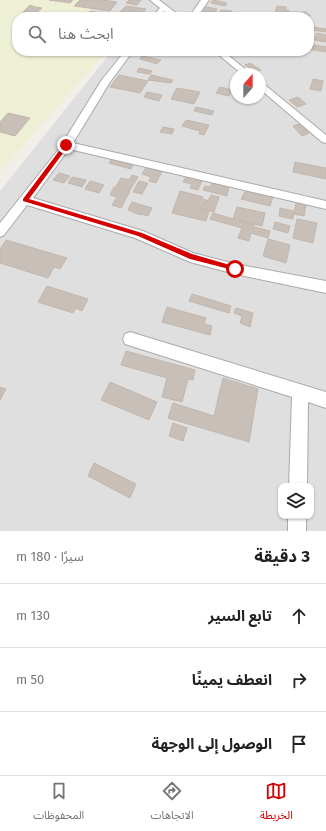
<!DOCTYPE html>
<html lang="ar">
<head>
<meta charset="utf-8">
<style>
  :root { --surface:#fff; --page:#f6f6f6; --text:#222; --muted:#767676; --line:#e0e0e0; --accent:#d40000 }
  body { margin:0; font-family:"Fira Sans","Noto Sans Arabic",sans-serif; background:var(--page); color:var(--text); direction:rtl }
  .controls { position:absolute; right:12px; bottom:12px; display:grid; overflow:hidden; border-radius:8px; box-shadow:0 1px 3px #0004 }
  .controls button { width:36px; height:36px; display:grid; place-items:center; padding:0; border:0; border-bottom:1px solid var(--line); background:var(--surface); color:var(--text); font:20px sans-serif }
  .compass { position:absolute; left:230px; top:68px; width:36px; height:36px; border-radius:50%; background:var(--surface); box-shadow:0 1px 3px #0004; rotate:21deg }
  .stop { position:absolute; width:12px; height:12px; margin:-9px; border:3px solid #d40000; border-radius:50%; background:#fff }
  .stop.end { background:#d40000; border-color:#fff; box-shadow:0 1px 4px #0008 }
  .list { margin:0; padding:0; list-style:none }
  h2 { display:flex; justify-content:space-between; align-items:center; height:52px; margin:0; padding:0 16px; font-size:17px }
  h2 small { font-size:13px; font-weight:400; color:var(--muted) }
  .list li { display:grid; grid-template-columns:26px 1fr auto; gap:12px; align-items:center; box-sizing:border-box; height:64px; padding:0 16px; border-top:1px solid var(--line) }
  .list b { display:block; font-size:15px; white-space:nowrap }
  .list em { font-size:13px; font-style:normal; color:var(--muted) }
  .icon { flex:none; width:22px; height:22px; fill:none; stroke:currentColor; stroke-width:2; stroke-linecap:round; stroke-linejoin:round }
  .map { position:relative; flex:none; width:326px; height:531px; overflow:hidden; direction:ltr }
  .search { position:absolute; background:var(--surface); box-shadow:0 1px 3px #0004; left:12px; right:12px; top:12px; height:44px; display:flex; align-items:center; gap:10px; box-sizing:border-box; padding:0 14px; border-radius:16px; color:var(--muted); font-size:15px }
  .sheet { height:244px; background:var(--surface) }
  nav { display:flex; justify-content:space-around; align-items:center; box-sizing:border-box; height:56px; border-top:1px solid var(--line); background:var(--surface); font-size:11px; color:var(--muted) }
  nav a { display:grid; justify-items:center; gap:2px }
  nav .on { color:var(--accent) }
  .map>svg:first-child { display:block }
</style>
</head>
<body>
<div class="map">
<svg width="326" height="531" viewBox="0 0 326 531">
  <rect width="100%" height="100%" fill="#f2efe9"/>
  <path fill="#e0dfdf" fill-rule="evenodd" d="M0,0h326v531h-326v-340l111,-139 -1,-1h199v-34h-292zM236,74h24v24h-24zM281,486h30v30h-30z"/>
  <polygon fill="#eef0d5" points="0,0 88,0 94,17 17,17 17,51 105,51 105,53 0,172"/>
  <g fill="#c7bfb8" stroke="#c4b6ab">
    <polygon points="49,0 73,0 70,3"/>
    <polygon points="80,0 102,0 117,2 110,11 74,6"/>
    <polygon points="129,0 141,0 137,5 126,3"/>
    <polygon points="213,0 227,3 225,6 211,3"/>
    <polygon points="30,5 35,7 42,8 37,12 23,12"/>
    <polygon points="126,6 146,9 141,16 120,12"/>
    <polygon points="277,6 286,7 285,10 289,10 288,12 307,12 306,14 310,15 309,17 280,15 281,14 275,13"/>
    <polygon points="206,7 217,9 215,13 203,11"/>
    <polygon points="221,10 232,11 230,15 219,13"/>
    <polygon points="90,11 111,15 107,17 88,14"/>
    <polygon points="201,12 215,14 213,17 199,16"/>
    <polygon points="313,27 326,29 326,32 312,30"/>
    <polygon points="317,33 326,35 326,42 314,40"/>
    <polygon points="309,44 326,47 326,52 309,49"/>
    <polygon points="243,51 269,51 266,56"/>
    <polygon points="142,56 161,60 157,64 140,59"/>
    <polygon points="250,63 261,70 251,73 247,70 251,69 245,65"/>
    <polygon points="139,68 152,71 150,74 137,72"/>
    <polygon points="119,75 148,81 140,93 110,87"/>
    <polygon points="151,75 173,80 171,83 148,80"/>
    <polygon points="313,79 323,81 321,91 310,89"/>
    <polygon points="220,87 232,90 229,96 216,93"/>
    <polygon points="177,88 200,92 194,104 171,99"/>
    <polygon points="147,92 162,95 159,101 144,97"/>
    <polygon points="298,97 306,104 297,107 289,100"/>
    <polygon points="196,107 214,111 212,115 194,111"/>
    <polygon points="8,113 30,118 15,136 0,132 0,122"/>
    <polygon points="186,120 209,125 204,135 199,134 200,131 182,126"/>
    <polygon points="299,124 309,133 302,136 293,126"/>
    <polygon points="163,127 174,129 172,134 160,132"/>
    <polygon points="112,158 134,163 131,169 109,163"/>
    <polygon points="295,162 326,168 326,179 293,172"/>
    <polygon points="147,166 163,170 156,183 149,181 151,177 142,174"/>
    <polygon points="59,173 70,176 64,183 53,180"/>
    <polygon points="187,174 203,178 198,190 190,188 192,184 183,182"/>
    <polygon points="132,175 138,177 130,190 116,186 121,178 129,180"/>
    <polygon points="72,177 86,180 82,187 68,183"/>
    <polygon points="90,181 104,185 99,193 85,189"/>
    <polygon points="139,181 148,183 142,194 133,192"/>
    <polygon points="212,183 229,187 227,196 203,190 205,186 210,187"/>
    <polygon points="114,187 130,191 121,208 112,205 117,197 110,195"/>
    <polygon points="246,190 273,197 270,206 241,199"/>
    <polygon points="180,191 203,197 198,209 209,211 206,221 172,213"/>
    <polygon points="211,195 219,197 214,212 200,208 204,199 208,201"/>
    <polygon points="132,202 152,208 148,216 141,214 140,215 128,210"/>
    <polygon points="296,203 306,205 304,216 294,214"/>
    <polygon points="237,207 265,213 262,226 233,219"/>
    <polygon points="280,208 294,211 293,219 279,216"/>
    <polygon points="213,213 254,225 254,227 270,231 268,238 251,233 249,241 238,238 242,228 210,219"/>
    <polygon points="297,219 317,223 313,243 293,238"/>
    <polygon points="275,222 290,226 288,233 273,229"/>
    <polygon points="268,239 290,245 286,263 263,256"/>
    <polygon points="6,240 67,258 60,269 54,267 48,278 0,263 0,249"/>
    <polygon points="47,286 88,299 82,311 76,308 73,313 38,302"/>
    <polygon points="192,294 231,306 229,313 189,301"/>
    <polygon points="167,307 206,318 204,324 212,326 210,335 162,322"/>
    <polygon points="236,308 253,313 250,327 240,323 242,316 234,313"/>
    <polygon points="126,351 195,370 193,380 188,379 182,402 162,397 167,378 121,365"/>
    <polygon points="223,378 258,389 249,442 168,418 173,403 214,416"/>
    <polygon points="110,382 157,402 149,420 101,400"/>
    <polygon points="0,387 6,389 0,400"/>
    <polygon points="173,423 187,428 183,441 169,436"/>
    <polygon points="94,463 136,484 130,498 88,476"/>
  </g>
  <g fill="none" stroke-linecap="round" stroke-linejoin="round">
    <g stroke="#a9a9a9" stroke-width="2">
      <g id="minor">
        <polygon points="150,0 159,0 181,17 172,17 164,11 160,17 152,17 160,8"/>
        <polygon points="201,0 209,0 197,17 189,17"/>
        <polygon points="125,51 133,51 110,82 73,143 326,201 326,209 69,149 33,198 143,231 193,253 235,264 326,281 326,293 235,274 190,262 135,238 27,205 4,235 0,237 0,223 59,149 101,81"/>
        <polygon points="214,51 223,51 251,74 242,74"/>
        <polygon points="260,81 326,135 326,143 322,142 260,89"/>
        <polygon points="130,332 326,392 326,408 308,402 307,486 289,486 292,397 125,344 123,339 125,334"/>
        <rect x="288" y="516" width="18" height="15"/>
      </g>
    </g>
    <use href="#minor" fill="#fff" fill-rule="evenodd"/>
  </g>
  <polygon fill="#d40000" points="65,143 69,145 29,199 142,233 192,254 237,267 237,271 190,259 138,236 23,201 23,199"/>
</svg>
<div class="controls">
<button><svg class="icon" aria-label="layers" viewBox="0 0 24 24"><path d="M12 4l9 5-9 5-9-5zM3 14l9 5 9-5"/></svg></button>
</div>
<svg class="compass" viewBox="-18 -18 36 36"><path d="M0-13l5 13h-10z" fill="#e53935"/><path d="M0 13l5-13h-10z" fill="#767676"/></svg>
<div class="stop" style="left:235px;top:269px"></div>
<div class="stop end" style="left:66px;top:145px"></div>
<div class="search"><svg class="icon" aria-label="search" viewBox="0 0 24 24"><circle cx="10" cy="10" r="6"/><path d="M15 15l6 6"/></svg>ابحث هنا</div>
</div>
<section class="sheet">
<h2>3 دقيقة<small>سيرًا · 180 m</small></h2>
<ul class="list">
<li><svg class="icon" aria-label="ahead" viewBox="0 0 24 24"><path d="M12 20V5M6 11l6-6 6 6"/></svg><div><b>تابع السير</b></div><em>130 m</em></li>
<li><svg class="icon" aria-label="right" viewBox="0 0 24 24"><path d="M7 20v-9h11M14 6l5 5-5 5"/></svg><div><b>انعطف يمينًا</b></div><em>50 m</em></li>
<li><svg class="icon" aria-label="arrive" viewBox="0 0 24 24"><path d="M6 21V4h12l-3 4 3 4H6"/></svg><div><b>الوصول إلى الوجهة</b></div></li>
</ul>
</section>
<nav>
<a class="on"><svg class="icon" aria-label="map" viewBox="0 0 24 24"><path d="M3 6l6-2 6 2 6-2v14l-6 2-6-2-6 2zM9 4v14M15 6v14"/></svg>الخريطة</a>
<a><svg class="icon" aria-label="directions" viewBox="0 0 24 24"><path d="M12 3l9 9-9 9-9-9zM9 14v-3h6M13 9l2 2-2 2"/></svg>الاتجاهات</a>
<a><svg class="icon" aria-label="saved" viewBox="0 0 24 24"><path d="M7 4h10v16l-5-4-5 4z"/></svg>المحفوظات</a>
</nav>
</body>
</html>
